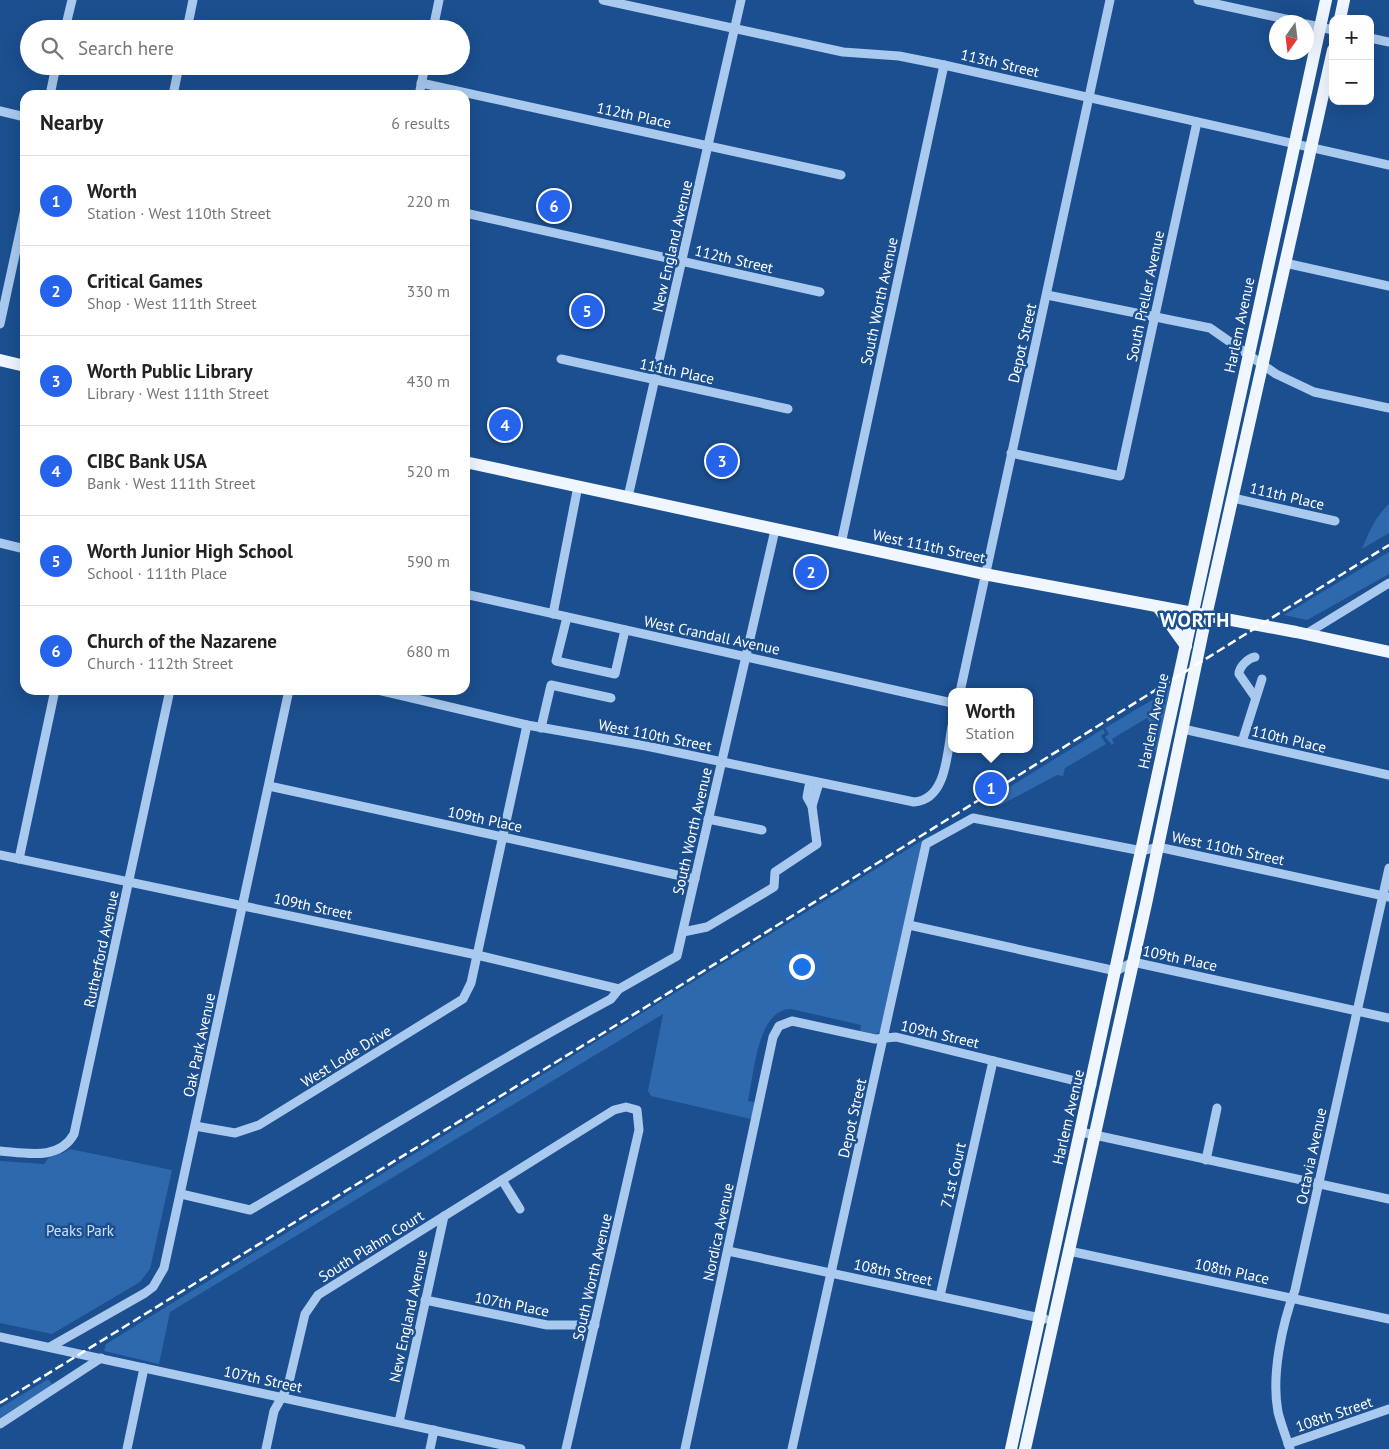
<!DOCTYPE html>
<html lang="en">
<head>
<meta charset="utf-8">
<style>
  :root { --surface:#fff; --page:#f6f6f6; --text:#222; --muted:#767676; --line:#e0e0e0; --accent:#2563eb }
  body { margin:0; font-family:"PT Sans",sans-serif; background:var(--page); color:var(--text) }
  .controls { position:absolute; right:15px; top:15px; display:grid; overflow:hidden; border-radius:10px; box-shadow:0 5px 20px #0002 }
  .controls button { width:45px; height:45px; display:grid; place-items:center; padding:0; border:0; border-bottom:1px solid var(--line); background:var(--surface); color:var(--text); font:25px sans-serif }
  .compass { position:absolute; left:1269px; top:15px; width:45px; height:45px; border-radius:50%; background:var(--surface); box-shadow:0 5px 20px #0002; rotate:194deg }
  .you { position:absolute; left:801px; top:966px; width:18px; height:18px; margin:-12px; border:4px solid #fff; border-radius:50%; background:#1a73e8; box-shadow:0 0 0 8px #1a73e833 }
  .badge { display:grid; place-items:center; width:32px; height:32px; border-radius:50%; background:var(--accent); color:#fff; font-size:16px; font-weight:700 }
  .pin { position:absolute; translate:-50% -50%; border:2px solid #fff; box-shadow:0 1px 5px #0006 }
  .popup { position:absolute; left:948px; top:688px; width:85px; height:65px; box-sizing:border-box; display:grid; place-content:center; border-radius:10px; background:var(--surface); filter:drop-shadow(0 1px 4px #0005); font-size:16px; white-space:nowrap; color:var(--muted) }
  .popup b { font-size:19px; color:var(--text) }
  .popup::after { content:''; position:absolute; left:50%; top:100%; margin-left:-10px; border:10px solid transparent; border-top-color:var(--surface) }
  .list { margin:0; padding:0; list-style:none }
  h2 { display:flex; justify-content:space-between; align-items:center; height:65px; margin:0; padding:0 20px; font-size:21px }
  h2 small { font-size:16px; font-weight:400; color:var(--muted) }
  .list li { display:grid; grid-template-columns:32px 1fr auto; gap:15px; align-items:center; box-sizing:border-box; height:90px; padding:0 20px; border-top:1px solid var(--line) }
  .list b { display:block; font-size:19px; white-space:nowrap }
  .list p { margin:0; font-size:16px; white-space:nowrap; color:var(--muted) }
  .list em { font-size:16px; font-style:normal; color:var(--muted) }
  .icon { flex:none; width:28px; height:28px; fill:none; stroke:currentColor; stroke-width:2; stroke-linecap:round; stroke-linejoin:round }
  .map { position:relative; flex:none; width:1389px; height:1449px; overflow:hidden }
  .search { position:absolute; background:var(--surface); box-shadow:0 5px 20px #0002; left:20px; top:20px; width:450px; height:55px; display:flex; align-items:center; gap:12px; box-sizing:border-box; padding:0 18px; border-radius:28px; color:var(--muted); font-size:19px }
  .panel { position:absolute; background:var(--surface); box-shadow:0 5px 20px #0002; left:20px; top:90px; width:450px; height:605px; border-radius:15px }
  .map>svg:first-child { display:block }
</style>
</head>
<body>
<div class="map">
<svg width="1389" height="1449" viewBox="0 0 1389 1449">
  <rect width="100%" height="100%" fill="#1b4f8f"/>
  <g fill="#2e69ad">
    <path d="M1389,504v29l-27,16c7,-17 13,-32 27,-45z"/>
    <polygon points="1389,552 1389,574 1307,620 1284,615"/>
    <polygon points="1171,685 1158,745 1149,770 1141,768 1144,760 1150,761 1158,726 1150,723 1147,718 1112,739 1114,743 1112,745 1105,737 1109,734 1105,728 1157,697 1156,694"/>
    <polygon points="1103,729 1105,733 1101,736 1106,744 1065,768 1063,776 1057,775 999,806 1001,797 1005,795 1003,791"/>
    <path d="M934,833l-7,6 -46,192 -7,4 -14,-4 1,-6 -70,-16c-34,0 -37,66 -43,92l7,1 -4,17 -100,-23 -3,-5 15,-77 -493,298 -11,52 -55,-13 2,-7z"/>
    <polygon points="70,1149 172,1170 150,1269 140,1282 52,1334 0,1323 0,1161 44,1164 50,1156 63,1153"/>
    <polygon points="48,1379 53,1385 0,1418 0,1408"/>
  </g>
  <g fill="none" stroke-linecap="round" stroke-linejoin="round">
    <g stroke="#a9c9ee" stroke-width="9">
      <polyline points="603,0 843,52 899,56 944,65 1389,165"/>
      <polyline points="1198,0 1299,22"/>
      <polyline points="1306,24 1333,30"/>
      <polyline points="65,29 72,0"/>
      <polyline points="187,29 193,0"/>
      <polyline points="433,29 439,0"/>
      <polyline points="1370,38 1389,42"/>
      <polyline points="421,83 841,175"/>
      <polyline points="50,95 56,66"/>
      <polyline points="173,95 179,66"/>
      <polyline points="419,95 425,66"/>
      <polyline points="0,111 25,117"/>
      <polyline points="465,213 820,292"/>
      <polyline points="1285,263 1389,286"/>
      <polyline points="1047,295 1210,328 1276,374 1314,392 1389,408"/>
      <polyline points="0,324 25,209"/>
      <polyline points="561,359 788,409"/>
      <polyline points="1011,453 1120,476 1197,122"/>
      <polyline points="628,497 741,0"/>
      <polyline points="1233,498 1335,521"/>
      <polyline points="0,543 25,549"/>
      <polyline points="841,544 944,65"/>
      <polyline points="465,594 952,703"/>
      <polyline points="553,614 578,486"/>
      <polyline points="567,617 556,661 615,674 625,630"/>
      <polyline points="1306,634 1389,583"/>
      <path d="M378,690l149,35 119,21 268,56c33,-2 33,-50 38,-76"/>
      <polyline points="960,692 1110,0"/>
      <path d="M1255,697l-16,-23c0,-7 9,-16 16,-17"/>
      <polyline points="541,728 551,685 611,698"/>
      <polyline points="1183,729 1389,775"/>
      <polyline points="1242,742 1262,679"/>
      <polyline points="810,781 807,797 812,806"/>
      <polyline points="269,786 695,879"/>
      <polyline points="708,819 762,830"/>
      <polyline points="0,855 477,955 619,989"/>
      <polyline points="19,859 55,690"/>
      <polyline points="909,925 1116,971 1133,962 1389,1018"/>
      <polyline points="683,932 707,927 774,887 775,872 817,844 812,806 819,783"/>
      <polyline points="195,1126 235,1133 259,1125 463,999 471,983 527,725"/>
      <polyline points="1081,1132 1389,1199"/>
      <path d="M0,1151c26,2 59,10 74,-17l96,-444"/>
      <polyline points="1206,1160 1217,1108"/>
      <polyline points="502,1180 614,1110 626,1107 637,1110 639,1130 566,1449"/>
      <path d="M181,1194l69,16c121,-70 238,-145 361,-211l8,-10 58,-33 98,-426"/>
      <polyline points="728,1251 1045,1319"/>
      <polyline points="1069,1251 1389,1319"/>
      <polyline points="940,1296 993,1061"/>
      <polyline points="425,1300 547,1325 595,1325"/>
      <polyline points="0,1337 521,1449"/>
      <polyline points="50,1347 145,1293 153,1287 164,1268 289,690"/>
      <polyline points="399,1422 444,1216"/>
      <polyline points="0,1424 101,1358"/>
      <polyline points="1288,1444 1389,1409"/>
      <polyline points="127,1449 144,1368"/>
      <polyline points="266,1449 274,1411 288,1386 305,1314 318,1295 502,1180 520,1209"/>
      <polyline points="430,1449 434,1430"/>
      <polyline points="685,1449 773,1037 779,1026 792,1021 875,1039 896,1037 1092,1085"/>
      <polyline points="792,1449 926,844 973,818 1142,851 1158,847 1389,897"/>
      <path d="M1290,1449c-4,-12 -9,-25 -12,-37 -7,-36 4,-88 17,-122l94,-422"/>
    </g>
    <g stroke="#f0f6ff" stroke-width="12">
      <polyline points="1340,19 1344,0"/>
      <polyline points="0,360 25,366"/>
      <polyline points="465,462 984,574 1296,632 1389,652"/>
      <polyline points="1158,607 1186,646"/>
      <polyline points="1011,1449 1326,0"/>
      <polyline points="1025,1449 1146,904 1206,616 1333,50"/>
    </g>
    <polyline stroke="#fff" stroke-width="2.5" stroke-dasharray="9 4" stroke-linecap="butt" points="0,1403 649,1005 1389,545"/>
  </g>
  <g text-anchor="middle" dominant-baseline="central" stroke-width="5" stroke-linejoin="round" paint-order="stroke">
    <g font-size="15" fill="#fff" stroke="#1b4f8f">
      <text transform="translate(1000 63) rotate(13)">113th Street</text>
      <text transform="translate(634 115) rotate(12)">112th Place</text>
      <text transform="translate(672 246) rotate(-77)">New England Avenue</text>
      <text transform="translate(734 259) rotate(13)">112th Street</text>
      <text transform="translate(1145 296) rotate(-78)">South Preller Avenue</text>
      <text transform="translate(879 301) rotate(-78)">South Worth Avenue</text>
      <text transform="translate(1239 325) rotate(-78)">Harlem Avenue</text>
      <text transform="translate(1022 343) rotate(-77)">Depot Street</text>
      <text transform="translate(677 371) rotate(12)">111th Place</text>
      <text transform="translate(1287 496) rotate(13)">111th Place</text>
      <text transform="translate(929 546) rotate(12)">West 111th Street</text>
      <text transform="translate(712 635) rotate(12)">West Crandall Avenue</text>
      <text transform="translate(1153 721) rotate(-78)">Harlem Avenue</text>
      <text transform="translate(655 735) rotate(11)">West 110th Street</text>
      <text transform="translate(1289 739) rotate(13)">110th Place</text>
      <text transform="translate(485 819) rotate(12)">109th Place</text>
      <text transform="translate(692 831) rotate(-77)">South Worth Avenue</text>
      <text transform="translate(1228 848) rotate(12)">West 110th Street</text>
      <text transform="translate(313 906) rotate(12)">109th Street</text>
      <text transform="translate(101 949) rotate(-78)">Rutherford Avenue</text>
      <text transform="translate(1180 958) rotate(12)">109th Place</text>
      <text transform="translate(940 1034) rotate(13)">109th Street</text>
      <text transform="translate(199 1045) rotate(-78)">Oak Park Avenue</text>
      <text transform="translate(346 1056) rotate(-32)">West Lode Drive</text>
      <text transform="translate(1068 1117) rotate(-77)">Harlem Avenue</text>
      <text transform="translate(852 1118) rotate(-77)">Depot Street</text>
      <text transform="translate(1311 1156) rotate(-78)">Octavia Avenue</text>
      <text transform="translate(953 1175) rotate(-77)">71st Court</text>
      <text transform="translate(718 1232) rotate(-78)">Nordica Avenue</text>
      <text transform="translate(371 1246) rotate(-32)">South Plahm Court</text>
      <text transform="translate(1232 1271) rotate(12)">108th Place</text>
      <text transform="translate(893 1272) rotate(12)">108th Street</text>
      <text transform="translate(592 1277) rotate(-77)">South Worth Avenue</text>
      <text transform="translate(512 1304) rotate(11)">107th Place</text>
      <text transform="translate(408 1316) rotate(-78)">New England Avenue</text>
      <text transform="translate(263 1379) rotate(12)">107th Street</text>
      <text transform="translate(1334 1414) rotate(-19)">108th Street</text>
    </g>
    <g font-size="15" fill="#cfe3fa" stroke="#1b4f8f">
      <text x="80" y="1230">Peaks Park</text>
    </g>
    <g font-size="20" font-weight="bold" letter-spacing="1" fill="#fff" stroke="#1b4f8f">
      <text x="1195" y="620">WORTH</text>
    </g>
  </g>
</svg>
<div class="controls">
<button>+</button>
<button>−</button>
</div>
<svg class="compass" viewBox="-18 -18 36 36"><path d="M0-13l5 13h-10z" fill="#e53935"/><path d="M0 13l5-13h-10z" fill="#767676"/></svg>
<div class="you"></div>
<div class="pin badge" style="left:991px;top:788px">1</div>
<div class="popup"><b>Worth</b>Station</div>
<div class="pin badge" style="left:811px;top:572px">2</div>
<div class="pin badge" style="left:722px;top:461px">3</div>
<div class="pin badge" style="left:505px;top:425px">4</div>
<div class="pin badge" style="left:587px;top:311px">5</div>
<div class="pin badge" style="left:554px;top:206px">6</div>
<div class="search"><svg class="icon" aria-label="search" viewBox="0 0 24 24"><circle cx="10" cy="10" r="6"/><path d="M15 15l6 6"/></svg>Search here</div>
<section class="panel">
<h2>Nearby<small>6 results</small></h2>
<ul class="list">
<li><span class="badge">1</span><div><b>Worth</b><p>Station · West 110th Street</p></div><em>220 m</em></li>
<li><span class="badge">2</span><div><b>Critical Games</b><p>Shop · West 111th Street</p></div><em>330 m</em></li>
<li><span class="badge">3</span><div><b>Worth Public Library</b><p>Library · West 111th Street</p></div><em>430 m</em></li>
<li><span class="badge">4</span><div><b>CIBC Bank USA</b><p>Bank · West 111th Street</p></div><em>520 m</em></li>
<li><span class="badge">5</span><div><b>Worth Junior High School</b><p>School · 111th Place</p></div><em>590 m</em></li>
<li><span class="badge">6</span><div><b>Church of the Nazarene</b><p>Church · 112th Street</p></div><em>680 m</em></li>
</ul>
</section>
</div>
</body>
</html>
